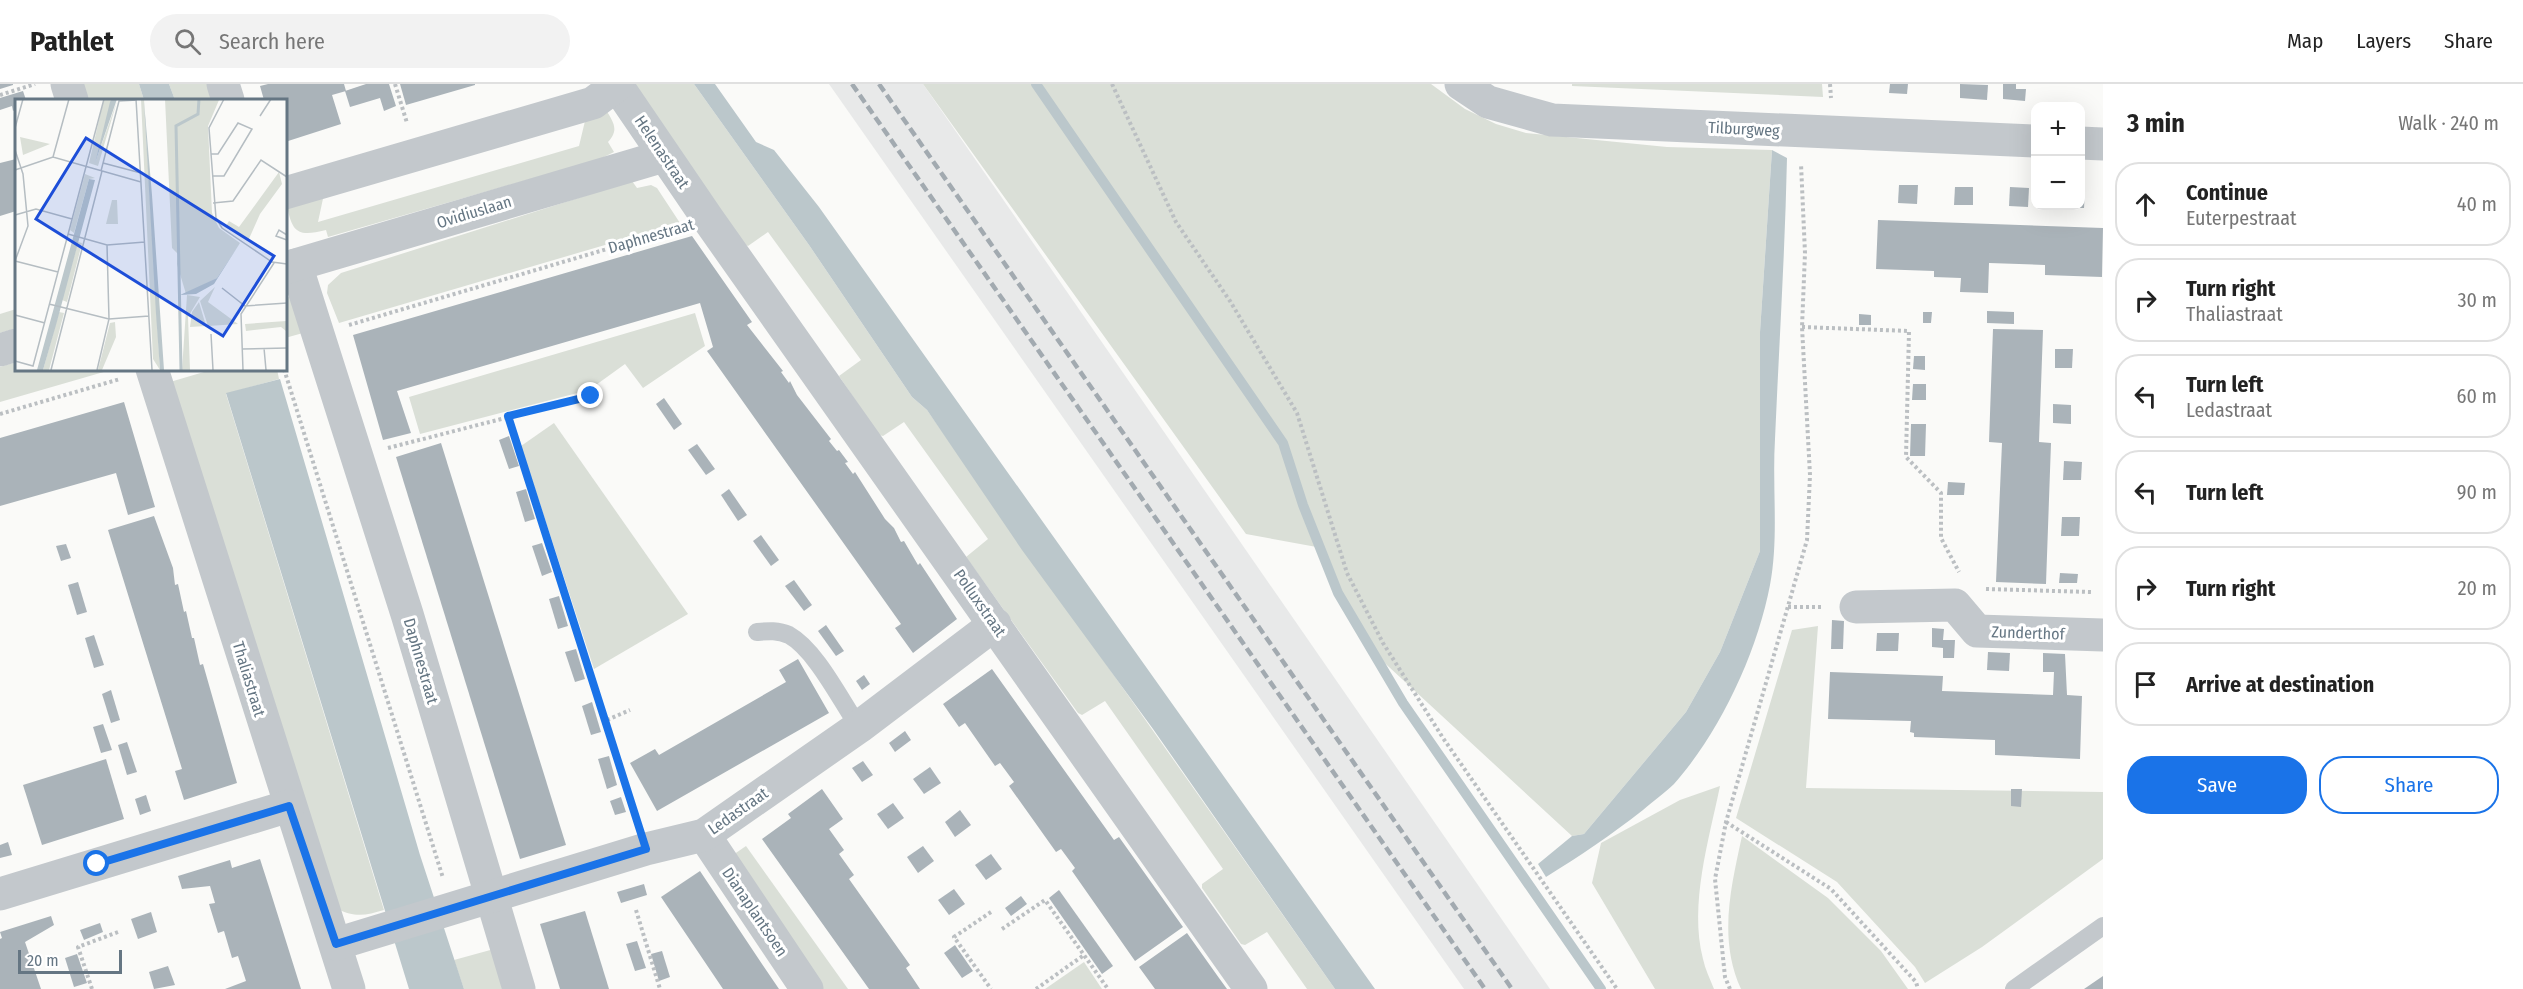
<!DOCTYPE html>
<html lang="en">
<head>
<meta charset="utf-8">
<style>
  :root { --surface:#fff; --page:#f2f2f2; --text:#222; --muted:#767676; --line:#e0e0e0; --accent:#1a73e8 }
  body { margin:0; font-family:"Fira Sans Condensed",sans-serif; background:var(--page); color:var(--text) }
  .controls { position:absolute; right:18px; top:18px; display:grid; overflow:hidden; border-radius:12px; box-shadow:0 6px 24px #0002 }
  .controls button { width:54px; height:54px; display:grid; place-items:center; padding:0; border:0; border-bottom:2px solid var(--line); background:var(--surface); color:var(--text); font:30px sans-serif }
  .scale { position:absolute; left:18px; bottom:15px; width:104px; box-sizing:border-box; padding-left:6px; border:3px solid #657683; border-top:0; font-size:16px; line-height:21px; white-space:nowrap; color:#657683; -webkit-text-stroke:4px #fff; paint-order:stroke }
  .stop { position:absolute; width:18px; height:18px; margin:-14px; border:4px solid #1a73e8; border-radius:50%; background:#fff }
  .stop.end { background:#1a73e8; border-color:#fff; box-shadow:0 2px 6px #0008 }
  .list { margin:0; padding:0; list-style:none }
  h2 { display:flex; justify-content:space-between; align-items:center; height:78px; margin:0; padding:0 24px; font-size:26px }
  h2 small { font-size:20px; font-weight:400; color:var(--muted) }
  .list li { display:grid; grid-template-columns:39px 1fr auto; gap:18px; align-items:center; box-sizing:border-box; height:84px; margin:0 12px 12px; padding:0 12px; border:2px solid var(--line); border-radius:24px }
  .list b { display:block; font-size:22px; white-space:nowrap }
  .list p { margin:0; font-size:20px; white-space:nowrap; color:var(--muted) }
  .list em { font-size:20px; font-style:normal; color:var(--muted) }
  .actions { display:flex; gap:12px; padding:18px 24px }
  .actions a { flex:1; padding:14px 0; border:2px solid var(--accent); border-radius:24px; text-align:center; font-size:21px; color:var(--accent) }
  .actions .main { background:var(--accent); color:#fff }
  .icon { flex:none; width:33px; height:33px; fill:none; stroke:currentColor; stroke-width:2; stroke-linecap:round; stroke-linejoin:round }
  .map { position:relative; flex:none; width:2103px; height:905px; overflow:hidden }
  header { display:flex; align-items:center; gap:36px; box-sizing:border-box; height:84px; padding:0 30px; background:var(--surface); border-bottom:2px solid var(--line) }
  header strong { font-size:28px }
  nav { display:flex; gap:33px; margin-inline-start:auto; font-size:21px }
  .search { width:420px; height:54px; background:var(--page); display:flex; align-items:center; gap:15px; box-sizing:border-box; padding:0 21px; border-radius:33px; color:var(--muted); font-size:22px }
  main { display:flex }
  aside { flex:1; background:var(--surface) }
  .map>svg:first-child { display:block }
</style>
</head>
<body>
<header>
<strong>Pathlet</strong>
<div class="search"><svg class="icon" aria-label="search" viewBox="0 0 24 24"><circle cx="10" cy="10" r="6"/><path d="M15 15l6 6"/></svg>Search here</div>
<nav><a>Map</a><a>Layers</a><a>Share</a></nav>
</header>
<main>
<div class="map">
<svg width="2103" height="905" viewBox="0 0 2103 905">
  <rect width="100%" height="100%" fill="#fafaf8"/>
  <polygon fill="#e8e9e9" points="829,0 923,0 1550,905 1464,905"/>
  <g fill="#dadfd7">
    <polygon points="76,0 139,0 144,16 81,16"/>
    <polygon points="169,0 211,0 216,16 175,16"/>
    <polygon points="631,0 694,0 809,161 912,313 927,326 1335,905 1307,905 1267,848 1245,861 1241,860 1202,804 1202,800 1223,785 1105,617 1082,631 1078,629 966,473 988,455 904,338 883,352 879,351 839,292 861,276 768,148 748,162 744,160"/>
    <polygon points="923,0 1431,0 1465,25 1496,40 1526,49 1667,63 1772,66 1760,248 1760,467 1720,568 1686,628 1584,750 1572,752 1363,559 1322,464 1246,450"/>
    <polygon points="1572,0 1822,0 1823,13 1572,2"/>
    <path d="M606,26c8,13 13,20 2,32l6,10 -14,7 -272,78 -2,-7c-28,7 -34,3 -39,-25l37,-11 -6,28 261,-76 6,-25z"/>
    <polygon points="632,97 637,104 651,101 657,104 680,139 339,239 327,209 328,201 341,189"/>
    <polygon points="285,210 292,216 303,249 285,254"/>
    <polygon points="16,225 16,244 0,249 0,230"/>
    <polygon points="695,229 705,262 643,304 625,280 589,306 420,350 409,313"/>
    <polygon points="16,278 16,285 114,285 0,318 0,283"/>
    <path d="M214,285h63l2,10 -53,15 158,516c-17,5 -29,8 -46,-1l-168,-527z"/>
    <polygon points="554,339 688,530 594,585 521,362"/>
    <polygon points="1818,542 1806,704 2103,708 2103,775 1982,863 1925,899 1915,883 1837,798 1736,734 1792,546"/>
    <path d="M1720,702c-11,54 -31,118 -17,173 2,10 7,20 11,30h-59l-63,-106 9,-40 79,-43z"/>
    <path d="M1742,752l86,62 53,53 27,38h-167c-23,-50 -10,-102 1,-153z"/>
    <polygon points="746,762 848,905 818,905 730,773"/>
    <polygon points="494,865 507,905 464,905 454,876"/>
    <polygon points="1084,878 1102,905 1045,905"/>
  </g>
  <g fill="#bbc7cb">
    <polygon points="139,0 169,0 175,16 144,16"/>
    <polygon points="694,0 715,0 756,58 774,66 819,123 1375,905 1335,905 1153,645 1022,466 927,326 912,313 809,161"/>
    <path d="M1772,66l15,8c-2,94 -8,188 -12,281 -3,49 4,98 -5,146 -13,68 -50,147 -96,199 -9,9 -21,17 -31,26 -32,25 -63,46 -97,67l-8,-13 34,-28 12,-2 102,-122 34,-60 40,-101v-219z"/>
    <polygon points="280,295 420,771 464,905 409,905 226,309"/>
  </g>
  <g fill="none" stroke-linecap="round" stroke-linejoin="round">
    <polyline stroke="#bbc7cb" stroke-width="10" points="1036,0 1283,359 1303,421 1338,509 1403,619 1601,905"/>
  </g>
  <g fill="#aab3b9">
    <polygon points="0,0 13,0 13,1 0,5"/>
    <polygon points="268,0 344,0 346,7 332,11 341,40 285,58 285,16 264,16 260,2"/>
    <polygon points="366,0 389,0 396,22 384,27 380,14 350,23 345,7"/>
    <polygon points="400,0 475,0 475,1 406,21"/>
    <polygon points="1890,0 1908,0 1907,10 1889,9"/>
    <polygon points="1960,0 1988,1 1987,16 1960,14"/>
    <polygon points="2003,0 2016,0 2016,5 2026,5 2025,17 2003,15"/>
    <polygon points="23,7 26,16 16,16 16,25 13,27 12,22 0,26 0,14"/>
    <polygon points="16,75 16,127 0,132 0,79"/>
    <polygon points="1899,101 1918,101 1917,120 1898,119"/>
    <polygon points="1955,103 1973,103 1973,121 1954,121"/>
    <polygon points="2010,103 2029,104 2028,123 2009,122"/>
    <polygon points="2080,106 2085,106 2084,124 2066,124 2066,122 2080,122"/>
    <polygon points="1878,136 2103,144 2102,193 2045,191 2045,181 1989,179 1988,209 1960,208 1961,194 1934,193 1934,187 1876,185"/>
    <polygon points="692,152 752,238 747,241 783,287 781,288 789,299 790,297 797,311 831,355 829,357 837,367 839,366 848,378 845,379 853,390 855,388 885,435 894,444 901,458 904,457 918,481 920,479 957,535 913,569 895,544 901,540 707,267 713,263 700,219 397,307 411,349 383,356 353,251"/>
    <polygon points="1987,227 2014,228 2014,240 1987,239"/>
    <polygon points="1923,228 1932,228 1931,239 1923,239"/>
    <polygon points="1859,230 1871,231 1871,241 1859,241"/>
    <polygon points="1993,245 2043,246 2039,358 2051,359 2046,500 1996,498 2002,359 1989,358"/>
    <polygon points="2055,265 2073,265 2072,284 2055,284"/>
    <polygon points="1914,272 1925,272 1925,286 1913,285"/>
    <polygon points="1913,300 1926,300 1926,316 1912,316"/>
    <polygon points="664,314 682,340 674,346 656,320"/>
    <polygon points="124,318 155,423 128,431 116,389 0,422 0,354"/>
    <polygon points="2053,320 2071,321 2071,340 2053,339"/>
    <polygon points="1911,340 1926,340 1925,372 1910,372"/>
    <polygon points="509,352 519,382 509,385 499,356"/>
    <polygon points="441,359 566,761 520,775 396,373"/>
    <polygon points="697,360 715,385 706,391 688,366"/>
    <polygon points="2064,377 2082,378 2081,396 2063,396"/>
    <polygon points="1948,398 1965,399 1964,411 1947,411"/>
    <polygon points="526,405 535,435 525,438 516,408"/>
    <polygon points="729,405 747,431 738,437 721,411"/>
    <polygon points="154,432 173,484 175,501 178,500 184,528 186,527 192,554 194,554 200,581 203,580 237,699 184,716 175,687 182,685 108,446"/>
    <polygon points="2062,433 2080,433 2079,452 2061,452"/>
    <polygon points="761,451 779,476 771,482 753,457"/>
    <polygon points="542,459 552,488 542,492 532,462"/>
    <polygon points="66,460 71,474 61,477 56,462"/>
    <polygon points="2060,489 2078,490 2077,499 2059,499"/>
    <polygon points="794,496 812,521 804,527 785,502"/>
    <polygon points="78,498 87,528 77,531 68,501"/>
    <polygon points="559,512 568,542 558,545 549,515"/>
    <polygon points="1832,536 1844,537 1843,565 1831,565"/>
    <polygon points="826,541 844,567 836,572 818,547"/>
    <polygon points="1932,544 1944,545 1943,556 1955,556 1954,574 1943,574 1943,564 1932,563"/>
    <polygon points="1877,549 1899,549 1898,567 1876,567"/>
    <polygon points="94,551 104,581 94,584 85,554"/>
    <polygon points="576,565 585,595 575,598 565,568"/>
    <polygon points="1988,568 2010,569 2009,587 1987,586"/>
    <polygon points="2043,569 2065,570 2067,611 2082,612 2080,675 1995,671 1995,656 1914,653 1914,649 1910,648 1911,637 1828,635 1830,588 1943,592 1942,607 2053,611 2054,588 2043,588"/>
    <polygon points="798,575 829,629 657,727 630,679 655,665 659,671 786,598 779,586"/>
    <polygon points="992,585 1114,756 1119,753 1183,843 1135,877 1072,787 1075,784 1061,765 1056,768 1009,702 1014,698 1000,679 995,682 965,639 959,643 943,620"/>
    <polygon points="864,591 870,600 862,606 856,597"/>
    <polygon points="111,606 120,636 111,639 102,610"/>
    <polygon points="592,618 601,648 591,651 582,622"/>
    <polygon points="103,640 112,666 101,669 93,643"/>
    <polygon points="905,647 911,656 895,668 889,659"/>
    <polygon points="127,658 137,688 127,691 118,661"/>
    <polygon points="609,672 617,701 607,705 598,675"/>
    <polygon points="106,675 124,735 42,761 23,701"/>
    <polygon points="863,677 873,691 862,698 852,684"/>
    <polygon points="930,683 941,699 924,710 913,695"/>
    <polygon points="822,705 843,735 829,745 844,766 839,770 854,791 849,795 910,881 906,884 920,905 869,905 762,755 791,734 788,730"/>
    <polygon points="2011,705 2022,705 2021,723 2011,722"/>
    <polygon points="146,711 151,727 140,731 135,715"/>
    <polygon points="621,713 626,728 615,731 610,717"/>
    <polygon points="893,719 904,734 888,745 877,730"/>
    <polygon points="960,726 971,741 955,753 945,738"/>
    <polygon points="8,758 12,771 0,774 0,761"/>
    <polygon points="923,762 934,777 918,789 907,773"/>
    <polygon points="991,770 1002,785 986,796 975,781"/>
    <polygon points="260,775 269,803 301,905 225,905 246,897 238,872 232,874 224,847 218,849 209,820 215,819 210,802 182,805 178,792 230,776 232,784"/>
    <polygon points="700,787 762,880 779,905 723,905 661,813"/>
    <polygon points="644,800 647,811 621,819 617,808"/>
    <polygon points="954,805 965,820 949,831 938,816"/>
    <polygon points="1059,806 1113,882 1102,890 1049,814"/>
    <polygon points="1021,812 1027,820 1011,832 1005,824"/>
    <polygon points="585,827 609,905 560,905 540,840"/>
    <polygon points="151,828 157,848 138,855 131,835"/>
    <polygon points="51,832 54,841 25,858 41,905 0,905 0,855 2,854 0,848"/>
    <polygon points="100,839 103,848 84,856 80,846"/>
    <polygon points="1187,849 1219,894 1227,905 1155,905 1139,883"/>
    <polygon points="637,857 646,884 635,887 626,860"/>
    <polygon points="955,861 973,887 962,894 944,869"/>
    <polygon points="662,867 670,893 659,897 651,870"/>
    <polygon points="77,870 87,899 74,903 65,874"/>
    <polygon points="168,882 175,901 154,905 149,888"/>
    <polygon points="2103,892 2103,905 2084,905"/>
  </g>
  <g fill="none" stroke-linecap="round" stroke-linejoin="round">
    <g stroke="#bbbfc2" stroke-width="4" stroke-dasharray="3 3" stroke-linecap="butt">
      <polyline points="395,0 407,39"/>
      <polyline points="1112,0 1176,138 1230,217 1297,329 1347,489 1383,559 1443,654 1617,905"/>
      <polyline points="1830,0 1831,14"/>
      <polyline points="0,11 35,0"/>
      <polyline points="349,241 675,145"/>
      <polyline points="1802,243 1909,247 1906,373 1941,409 1941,454 1959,488"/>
      <polyline points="284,285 443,794"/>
      <polyline points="0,330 120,295"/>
      <polyline points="508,332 636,732"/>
      <polyline points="388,364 591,312"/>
      <polyline points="1986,505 2091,508"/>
      <polyline points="1788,523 1824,523"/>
      <polyline points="607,636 630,626"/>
      <polyline points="1726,738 1831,805 1916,898 1918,905"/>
      <polyline points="636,826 660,905"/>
      <polyline points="991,828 954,853 991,905"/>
      <polyline points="1002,845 1045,816 1108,905"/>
      <polyline points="92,905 78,863 118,848"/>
      <polyline points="1036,905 1084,871"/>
      <polyline points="1730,905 1725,893 1715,795 1726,738 1807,456 1810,391 1802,243 1805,169 1801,80"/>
    </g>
    <g stroke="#c3c8cc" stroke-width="18">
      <path d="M757,548c11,-1 21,-2 32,3 27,15 52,66 70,92"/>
      <polyline points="2014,905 2103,842"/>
    </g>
    <g stroke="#c3c8cc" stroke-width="33">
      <polyline points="67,0 72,16"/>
      <polyline points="223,0 228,16"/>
      <polyline points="616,0 708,135 1251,905"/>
      <polyline points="1461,0 1488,18 1552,36 2036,57"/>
      <polyline points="2080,59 2103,60"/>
      <polyline points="285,109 593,19 617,1"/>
      <polyline points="296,181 407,530 519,905"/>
      <polyline points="285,184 664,72"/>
      <polyline points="0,266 16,261"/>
      <polyline points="152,285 349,905"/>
      <polyline points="1856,523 1955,521 1977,547 2103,551"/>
      <polyline points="704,751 807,905"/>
      <polyline points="0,810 289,722"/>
      <polyline points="336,860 646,765 704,751 859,643 995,540"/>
    </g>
    <g stroke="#a2aab0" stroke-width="4.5" stroke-dasharray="9 4.5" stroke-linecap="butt">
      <polyline points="852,0 1485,905"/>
      <polyline points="879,0 1512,905"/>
    </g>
  </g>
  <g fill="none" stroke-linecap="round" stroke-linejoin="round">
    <polyline stroke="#1a73e8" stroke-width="8" points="97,780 289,722 336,860 646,765 508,332 591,312"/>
  </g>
  <g text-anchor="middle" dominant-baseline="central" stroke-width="6" stroke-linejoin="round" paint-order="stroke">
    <g font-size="16" fill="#657683" stroke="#fff">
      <text transform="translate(1744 45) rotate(3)">Tilburgweg</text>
      <text transform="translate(662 68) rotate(56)">Helenastraat</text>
      <text transform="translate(474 128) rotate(-17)">Ovidiuslaan</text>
      <text transform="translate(651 152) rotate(-16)">Daphnestraat</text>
      <text transform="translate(980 519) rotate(55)">Polluxstraat</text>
      <text transform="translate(2028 549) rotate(2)">Zunderthof</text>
      <text transform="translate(421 577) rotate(74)">Daphnestraat</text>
      <text transform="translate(249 595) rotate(73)">Thaliastraat</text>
      <text transform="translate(738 727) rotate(-35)">Ledastraat</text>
      <text transform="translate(755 828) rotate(56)">Dianaplantsoen</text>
    </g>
  </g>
  <g transform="translate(15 15)">
    <rect width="272" height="272" fill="#fafaf8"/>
    <path d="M89,0h8l-17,64 22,-62 -19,65 -9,-3zM126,0h3l16,271 -7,-11zM150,0l54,1 -11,26 4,87 7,15 21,15 -23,35 -31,16 -9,-30 1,-10 -6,-6zM5,38l30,7 -27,11zM264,73l3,12 -22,30 -12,27 -22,-15 3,-5 10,6zM70,75l10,4 -6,1 -15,54 -4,-3zM97,101h5l1,24h-12zM63,143l4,1 -15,59 -5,-2zM200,188l-7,15 30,22 -30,2 -8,-25zM172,196l13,2 -12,20 2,53h-8zM184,203l7,24 -16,1 2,-15zM44,213l5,1 -15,57h-6zM271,222v10l-5,-4 -35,4 -1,-7zM100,223l1,15 -14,33h-4l12,-47z" fill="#dadfd7"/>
    <path d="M97,0h5l-22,64 15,-61zM129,3l8,93 12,175h-4l-4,-56zM74,80l6,1 -39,145 -13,45h-6zM225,144l-26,41 -18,10 -16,1 37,-17z" fill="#bbc7cb"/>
    <path fill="none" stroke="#bbc7cb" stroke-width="3" d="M166,271l-5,-244 22,-12 1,-15"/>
    <path fill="none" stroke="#b5bdc2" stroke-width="1.5" d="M121,0l16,271M209,0l-15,29 7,90 6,10 50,34 15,2M245,17l11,-17M0,29l8,-29M0,51l8,24 5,52 -13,35M196,55h7l20,-31 14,6 -28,47h-12M38,58l16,-58M88,64l38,10M0,71l38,-13 88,25M86,72l18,-70 18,-1M198,104l20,-2 28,-41 26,17M0,116l21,-6 36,10M53,135l39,11 38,-3M272,136l-8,-5 -3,6 11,4M0,162l43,11M207,189l23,18 42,-3M34,205l60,15 40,-3M0,216l30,8M196,235l2,36M249,249l2,22M227,250l45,-1M0,262l18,5 71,-267M36,271l51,-199M82,271l12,-51 -2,-74M228,271l-2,-56 33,-51"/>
    <path fill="#1d4ed8" fill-opacity="0.15" stroke="#1d4ed8" stroke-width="3" d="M71,39l188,118 -51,80 -187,-117z"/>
    <rect width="272" height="272" fill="none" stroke="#657683" stroke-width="3"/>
  </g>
</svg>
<div class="controls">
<button>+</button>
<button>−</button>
</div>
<div class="scale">20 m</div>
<div class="stop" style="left:97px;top:780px"></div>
<div class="stop end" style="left:591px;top:312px"></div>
</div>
<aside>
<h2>3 min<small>Walk · 240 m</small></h2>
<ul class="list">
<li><svg class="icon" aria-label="ahead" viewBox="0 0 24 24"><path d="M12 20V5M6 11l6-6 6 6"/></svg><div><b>Continue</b><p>Euterpestraat</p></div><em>40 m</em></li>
<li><svg class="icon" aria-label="right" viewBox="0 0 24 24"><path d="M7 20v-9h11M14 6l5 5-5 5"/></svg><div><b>Turn right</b><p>Thaliastraat</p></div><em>30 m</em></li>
<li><svg class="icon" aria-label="left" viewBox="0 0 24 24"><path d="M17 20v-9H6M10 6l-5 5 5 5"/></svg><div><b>Turn left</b><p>Ledastraat</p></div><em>60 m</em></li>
<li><svg class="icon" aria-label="left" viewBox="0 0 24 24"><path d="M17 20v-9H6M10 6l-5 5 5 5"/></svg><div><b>Turn left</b></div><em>90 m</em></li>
<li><svg class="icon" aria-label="right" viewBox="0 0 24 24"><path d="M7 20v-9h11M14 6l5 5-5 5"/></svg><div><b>Turn right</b></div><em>20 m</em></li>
<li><svg class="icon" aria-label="arrive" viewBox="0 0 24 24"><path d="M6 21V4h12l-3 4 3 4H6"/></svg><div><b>Arrive at destination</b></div></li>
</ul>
<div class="actions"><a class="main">Save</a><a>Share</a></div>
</aside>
</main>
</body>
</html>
